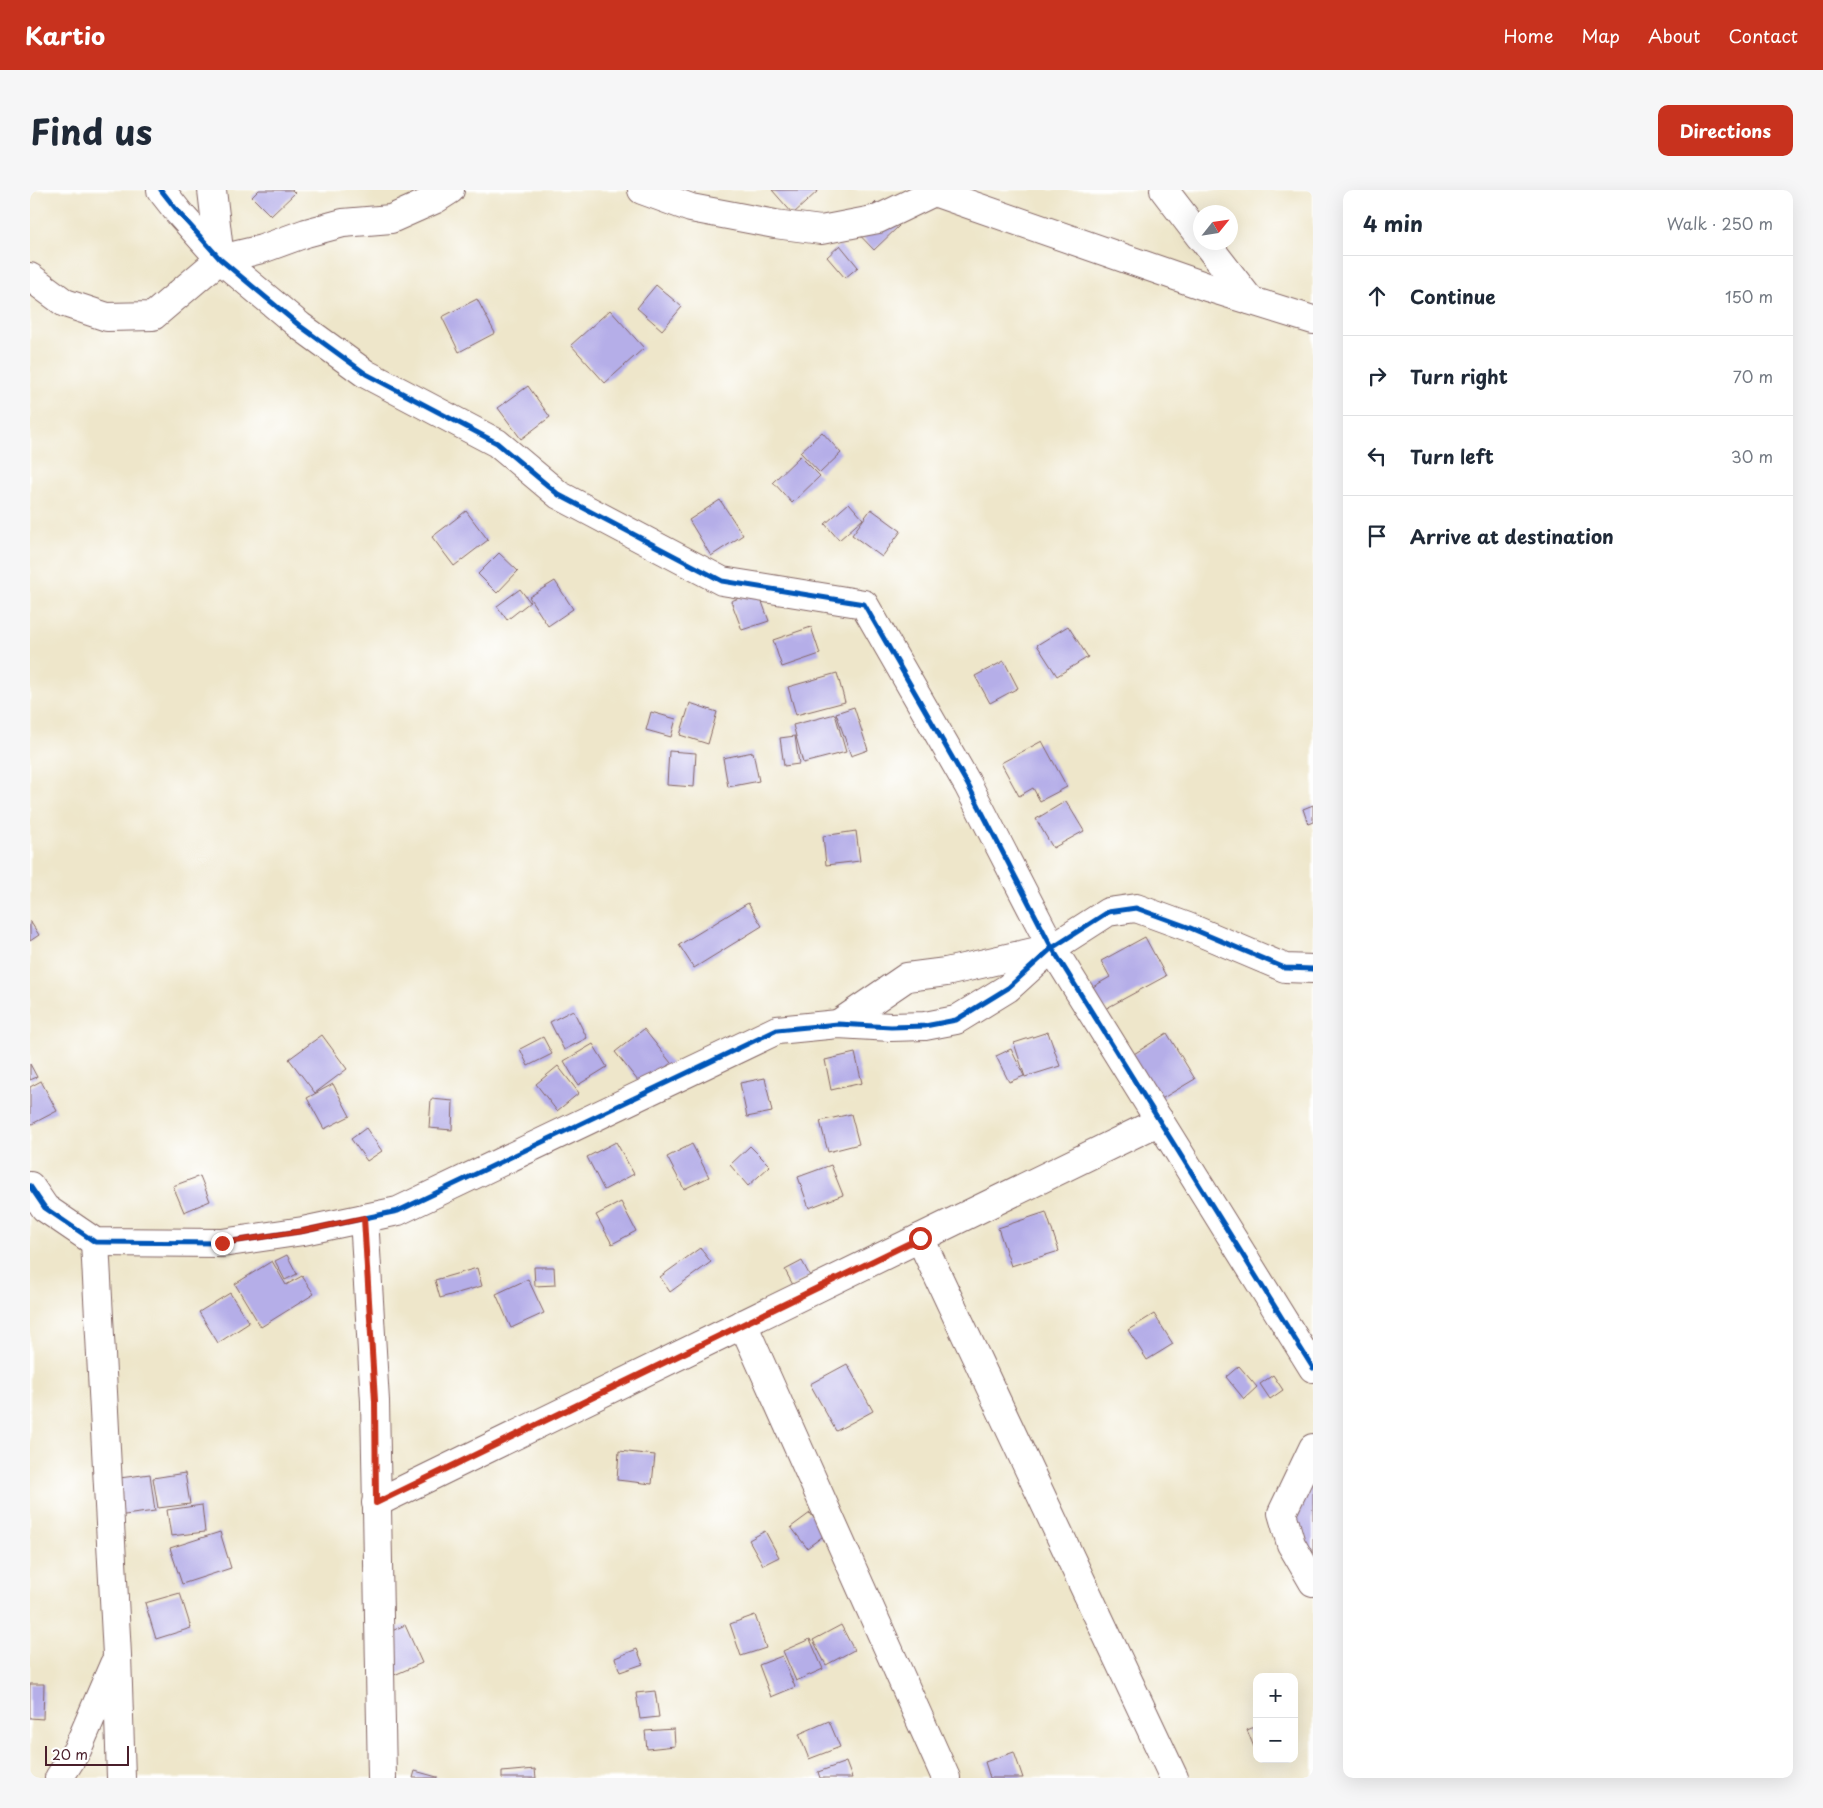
<!DOCTYPE html>
<html lang="en">
<head>
<meta charset="utf-8">
<style>
  :root { --surface:#fff; --page:#f6f6f7; --text:#1f2937; --muted:#747a83; --line:#e0e1e3; --accent:#c8321e }
  body { margin:0; font-family:"Playpen Sans",sans-serif; background:var(--page); color:var(--text) }
  .controls { position:absolute; right:15px; bottom:15px; display:grid; overflow:hidden; border-radius:10px; box-shadow:0 5px 20px #0002 }
  .controls button { width:45px; height:45px; display:grid; place-items:center; padding:0; border:0; border-bottom:1px solid var(--line); background:var(--surface); color:var(--text); font:25px sans-serif }
  .compass { position:absolute; left:1163px; top:15px; width:45px; height:45px; border-radius:50%; background:var(--surface); box-shadow:0 5px 20px #0002; rotate:60deg }
  .scale { position:absolute; left:15px; bottom:12px; width:84px; box-sizing:border-box; padding-left:5px; border:2px solid #4a1f2b; border-top:0; font-size:14px; line-height:18px; white-space:nowrap; color:#4a1f2b; -webkit-text-stroke:4px #fff; paint-order:stroke }
  .stop { position:absolute; width:15px; height:15px; margin:-11px; border:4px solid #c8321e; border-radius:50%; background:#fff }
  .stop.end { background:#c8321e; border-color:#fff; box-shadow:0 1px 5px #0008 }
  .list { margin:0; padding:0; list-style:none }
  h2 { display:flex; justify-content:space-between; align-items:center; height:65px; margin:0; padding:0 20px; font-size:21px }
  h2 small { font-size:16px; font-weight:400; color:var(--muted) }
  .list li { display:grid; grid-template-columns:32px 1fr auto; gap:15px; align-items:center; box-sizing:border-box; height:80px; padding:0 20px; border-top:1px solid var(--line) }
  .list b { display:block; font-size:19px; white-space:nowrap }
  .list em { font-size:16px; font-style:normal; color:var(--muted) }
  .icon { flex:none; width:28px; height:28px; fill:none; stroke:currentColor; stroke-width:2; stroke-linecap:round; stroke-linejoin:round }
  .map { position:relative; flex:none; width:1283px; height:1588px; overflow:hidden; border-radius:10px }
  header { display:flex; align-items:center; gap:30px; box-sizing:border-box; height:70px; padding:0 25px; background:var(--accent); color:#fff }
  header strong { font-size:24px }
  nav { display:flex; gap:28px; margin-inline-start:auto; font-size:18px }
  .intro { display:flex; align-items:center; justify-content:space-between; box-sizing:border-box; height:120px; padding:0 30px }
  h1 { margin:0; font-size:35px }
  .button { padding:12px 22px; border-radius:10px; background:var(--accent); color:#fff; font-size:18px; font-weight:700 }
  main { display:flex; gap:30px; padding:0 30px }
  aside { flex:1; background:var(--surface); border-radius:10px; box-shadow:0 5px 20px #0002 }
  .map>svg:first-child { display:block }
</style>
</head>
<body>
<header>
<strong>Kartio</strong>
<nav><a>Home</a><a>Map</a><a>About</a><a>Contact</a></nav>
</header>
<div class="intro"><h1>Find us</h1><a class="button">Directions</a></div>
<main>
<div class="map">
<svg width="1283" height="1588" viewBox="0 0 1283 1588">
  <rect width="100%" height="100%" fill="#fff"/>
  <filter id="ink" filterUnits="userSpaceOnUse"><feTurbulence type="fractalNoise" baseFrequency=".02" numOctaves="2"/><feDisplacementMap in="SourceGraphic" scale="10" xChannelSelector="R" yChannelSelector="G"/><feConvolveMatrix kernelMatrix="1 2 1 2 8 2 1 2 1" color-interpolation-filters="sRGB"/></filter>
  <filter id="wash" filterUnits="userSpaceOnUse"><feTurbulence type="fractalNoise" baseFrequency=".0096" numOctaves="4" result="noise"/><feDisplacementMap in="SourceGraphic" scale="20" xChannelSelector="R" yChannelSelector="G"/><feGaussianBlur stdDeviation="1.12" result="paint"/><feColorMatrix in="noise" values="0 0 0 0 0 0 0 0 0 0 0 0 0 0 0 0 0 1.4 0 .05"/><feComposite in="paint" operator="in"/></filter>
  <g filter="url(#wash)">
    <rect width="100%" height="100%" fill="#eee6ca"/>
    <g id="blocks">
      <g fill="#b5aee8">
        <polygon points="229,0 262,0 265,3 241,26 222,7"/>
        <polygon points="742,0 789,0 763,24"/>
        <polygon points="846,12 869,36 844,60 821,36"/>
        <polygon points="810,55 828,77 815,88 797,67"/>
        <polygon points="626,95 652,117 632,140 607,118"/>
        <polygon points="447,109 465,143 429,162 412,127"/>
        <polygon points="580,120 614,158 575,193 541,155"/>
        <polygon points="498,196 520,227 491,249 468,218"/>
        <polygon points="792,242 811,263 790,283 770,262"/>
        <polygon points="770,266 790,286 762,313 743,292"/>
        <polygon points="690,310 713,345 681,366 659,330"/>
        <polygon points="819,313 833,329 809,350 795,334"/>
        <polygon points="841,319 871,341 852,367 822,345"/>
        <polygon points="436,321 458,350 424,376 402,347"/>
        <polygon points="469,363 488,381 467,403 448,384"/>
        <polygon points="525,391 543,419 518,436 499,407"/>
        <polygon points="490,399 500,412 477,430 467,416"/>
        <polygon points="728,401 739,431 712,440 701,411"/>
        <polygon points="1038,436 1058,467 1027,486 1007,455"/>
        <polygon points="781,437 790,464 752,477 743,450"/>
        <polygon points="974,471 988,498 960,513 945,486"/>
        <polygon points="807,483 815,512 766,525 758,497"/>
        <polygon points="660,513 687,522 678,554 650,545"/>
        <polygon points="824,517 838,560 821,566 806,523"/>
        <polygon points="621,522 646,529 641,547 616,540"/>
        <polygon points="805,524 816,562 773,573 763,535"/>
        <polygon points="765,546 769,574 754,576 750,548"/>
        <polygon points="1012,551 1037,597 1010,611 1003,598 989,606 971,573"/>
        <polygon points="639,561 666,563 664,597 637,595"/>
        <polygon points="723,562 729,591 698,597 693,568"/>
        <polygon points="1036,611 1054,641 1023,658 1006,629"/>
        <polygon points="1283,615 1283,632 1278,634 1273,619"/>
        <polygon points="826,641 830,671 796,675 793,646"/>
        <polygon points="718,713 732,736 664,778 649,755"/>
        <polygon points="0,731 9,745 0,751"/>
        <polygon points="1115,747 1136,786 1073,820 1061,798 1080,787 1071,771"/>
        <polygon points="543,820 557,848 534,860 520,832"/>
        <polygon points="614,839 641,873 612,896 585,862"/>
        <polygon points="1018,842 1030,876 995,887 984,853"/>
        <polygon points="1137,843 1165,889 1123,914 1096,869"/>
        <polygon points="292,845 317,879 285,903 259,869"/>
        <polygon points="513,847 522,864 498,876 490,859"/>
        <polygon points="563,854 577,877 548,895 534,871"/>
        <polygon points="981,859 994,886 979,892 966,866"/>
        <polygon points="825,863 832,893 801,900 795,870"/>
        <polygon points="0,874 7,887 0,890"/>
        <polygon points="528,876 549,903 527,921 506,894"/>
        <polygon points="735,888 742,922 717,927 710,893"/>
        <polygon points="11,891 27,921 0,935 0,897"/>
        <polygon points="303,894 320,926 294,939 277,908"/>
        <polygon points="401,909 423,911 422,940 399,938"/>
        <polygon points="821,924 829,954 798,962 790,931"/>
        <polygon points="336,938 352,961 337,971 321,949"/>
        <polygon points="586,952 604,984 574,1000 557,967"/>
        <polygon points="662,954 679,987 654,999 637,967"/>
        <polygon points="720,956 740,976 718,996 700,975"/>
        <polygon points="801,975 813,1005 779,1018 768,987"/>
        <polygon points="170,986 180,1011 154,1022 143,996"/>
        <polygon points="591,1012 606,1041 582,1054 566,1025"/>
        <polygon points="1016,1022 1029,1061 981,1076 968,1038"/>
        <polygon points="670,1058 681,1072 640,1102 630,1087"/>
        <polygon points="257,1065 267,1084 255,1090 245,1071"/>
        <polygon points="242,1071 256,1095 272,1086 284,1104 231,1137 205,1094"/>
        <polygon points="772,1071 780,1086 763,1095 755,1080"/>
        <polygon points="504,1077 524,1077 525,1095 505,1096"/>
        <polygon points="447,1078 452,1096 410,1108 405,1090"/>
        <polygon points="498,1089 514,1123 481,1138 466,1104"/>
        <polygon points="200,1103 219,1133 188,1153 169,1122"/>
        <polygon points="1124,1124 1143,1154 1117,1170 1098,1140"/>
        <polygon points="817,1174 843,1221 806,1241 780,1194"/>
        <polygon points="1209,1176 1227,1197 1214,1209 1196,1187"/>
        <polygon points="1243,1185 1253,1200 1240,1209 1230,1194"/>
        <polygon points="589,1261 625,1265 622,1294 587,1290"/>
        <polygon points="155,1283 160,1314 128,1318 123,1288"/>
        <polygon points="120,1284 125,1321 87,1326 82,1289"/>
        <polygon points="1283,1289 1283,1363 1248,1313"/>
        <polygon points="172,1315 175,1342 141,1346 137,1320"/>
        <polygon points="780,1323 796,1344 777,1358 761,1337"/>
        <polygon points="735,1341 749,1367 733,1375 719,1350"/>
        <polygon points="190,1342 201,1378 152,1394 140,1358"/>
        <polygon points="150,1403 161,1438 126,1449 115,1413"/>
        <polygon points="725,1425 736,1458 711,1466 700,1434"/>
        <polygon points="375,1435 392,1473 355,1489 338,1452"/>
        <polygon points="811,1435 824,1460 796,1475 783,1450"/>
        <polygon points="780,1449 793,1479 766,1491 753,1461"/>
        <polygon points="607,1459 613,1474 590,1482 585,1468"/>
        <polygon points="752,1466 765,1497 741,1507 729,1475"/>
        <polygon points="0,1494 14,1494 13,1529 0,1528"/>
        <polygon points="625,1501 629,1527 610,1529 606,1503"/>
        <polygon points="799,1531 810,1557 779,1569 769,1544"/>
        <polygon points="1227,1536 1227,1556 1224,1557 1217,1540"/>
        <polygon points="644,1539 645,1556 617,1559 615,1541"/>
        <polygon points="984,1562 993,1588 960,1588 955,1572"/>
        <polygon points="816,1572 822,1588 790,1588 788,1582"/>
        <polygon points="505,1579 506,1588 472,1588 472,1582"/>
        <polygon points="385,1581 407,1587 407,1588 383,1588"/>
      </g>
    </g>
  </g>
  <g filter="url(#ink)">
    <use href="#blocks" fill-opacity="0" stroke="#836563" stroke-width="1"/>
    <g fill="none" stroke-linecap="round" stroke-linejoin="round">
      <g stroke="#836563" stroke-width="30">
        <g id="street">
          <polyline points="131,0 149,23 190,69 270,136 336,184 467,253 529,305 692,391 834,414 938,595 1022,758 1283,1178"/>
          <polyline points="182,0 190,69"/>
          <polyline points="612,0 661,18 745,34 791,40 848,29 904,2"/>
          <polyline points="902,0 904,2 1180,98 1283,130"/>
          <polyline points="1134,0 1170,47"/>
          <polyline points="1175,52 1220,110"/>
          <polyline points="0,87 35,113 77,127 123,126 190,69 232,59 276,43 313,33 361,29 406,9 420,0"/>
          <polyline points="808,834 877,787 916,782 1021,758"/>
          <polyline points="0,996 15,1018 65,1052 192,1053 273,1041 368,1021 747,840 808,834 861,837 895,836 926,830 978,798 1022,758 1078,722 1106,718 1158,737 1255,778 1283,779"/>
          <polyline points="334,1028 345,1211 352,1588"/>
          <polyline points="890,1048 1144,1588"/>
          <polyline points="65,1052 87,1465 91,1588"/>
          <polyline points="713,1134 916,1588"/>
          <polyline points="1283,1258 1252,1323 1261,1354 1283,1392"/>
          <polyline points="346,1313 1130,931"/>
          <polyline points="29,1588 47,1560 84,1474"/>
        </g>
      </g>
      <use href="#street" stroke="#fff" stroke-width="28"/>
      <g stroke="#fff" stroke-width="8">
        <g id="cycleway">
          <polyline points="131,0 149,23 190,69 270,136 336,184 467,253 529,305 692,391 834,414 938,595 1022,758 1283,1178"/>
          <polyline points="0,996 15,1018 65,1052 192,1053 273,1041 368,1021 747,840 808,834 861,837 895,836 926,830 978,798 1022,758 1078,722 1106,718 1158,737 1255,778 1283,779"/>
        </g>
      </g>
      <use href="#cycleway" stroke="#0057b8" stroke-width="5"/>
    </g>
  </g>
  <g fill="none" stroke-linecap="round" stroke-linejoin="round" filter="url(#ink)">
    <polyline stroke="#c8321e" stroke-width="6" points="192,1053 273,1041 334,1028 345,1211 346,1313 890,1048"/>
  </g>
</svg>
<div class="controls">
<button>+</button>
<button>−</button>
</div>
<svg class="compass" viewBox="-18 -18 36 36"><path d="M0-13l5 13h-10z" fill="#e53935"/><path d="M0 13l5-13h-10z" fill="#747a83"/></svg>
<div class="scale">20 m</div>
<div class="stop" style="left:890px;top:1048px"></div>
<div class="stop end" style="left:192px;top:1053px"></div>
</div>
<aside>
<h2>4 min<small>Walk · 250 m</small></h2>
<ul class="list">
<li><svg class="icon" aria-label="ahead" viewBox="0 0 24 24"><path d="M12 20V5M6 11l6-6 6 6"/></svg><div><b>Continue</b></div><em>150 m</em></li>
<li><svg class="icon" aria-label="right" viewBox="0 0 24 24"><path d="M7 20v-9h11M14 6l5 5-5 5"/></svg><div><b>Turn right</b></div><em>70 m</em></li>
<li><svg class="icon" aria-label="left" viewBox="0 0 24 24"><path d="M17 20v-9H6M10 6l-5 5 5 5"/></svg><div><b>Turn left</b></div><em>30 m</em></li>
<li><svg class="icon" aria-label="arrive" viewBox="0 0 24 24"><path d="M6 21V4h12l-3 4 3 4H6"/></svg><div><b>Arrive at destination</b></div></li>
</ul>
</aside>
</main>
</body>
</html>
